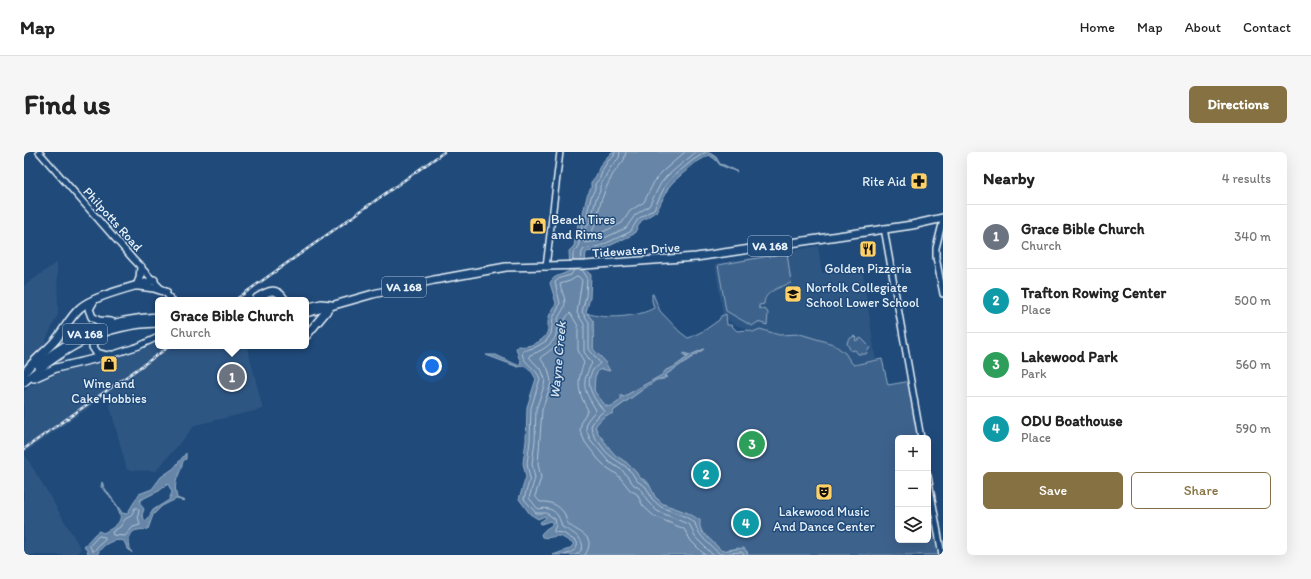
<!DOCTYPE html>
<html lang="en">
<head>
<meta charset="utf-8">
<style>
  :root { --surface:#fff; --page:#f6f6f6; --text:#222; --muted:#767676; --line:#e0e0e0; --accent:#857141 }
  body { margin:0; font-family:Itim,sans-serif; background:var(--page); color:var(--text) }
  .controls { position:absolute; right:12px; bottom:12px; display:grid; overflow:hidden; border-radius:6px; box-shadow:0 4px 16px #0002 }
  .controls button { width:36px; height:36px; display:grid; place-items:center; padding:0; border:0; border-bottom:1px solid var(--line); background:var(--surface); color:var(--text); font:20px sans-serif }
  .you { position:absolute; left:408px; top:214px; width:14px; height:14px; margin:-10px; border:3px solid #fff; border-radius:50%; background:#1a73e8; box-shadow:0 0 0 6px #1a73e833 }
  .badge { display:grid; place-items:center; width:26px; height:26px; border-radius:50%; background:var(--accent); color:#fff; font-size:13px; font-weight:700 }
  .pin { position:absolute; translate:-50% -50%; border:2px solid #fff; box-shadow:0 1px 4px #0006 }
  .popup { position:absolute; left:131px; top:145px; width:154px; height:52px; box-sizing:border-box; display:grid; place-content:center; border-radius:6px; background:var(--surface); filter:drop-shadow(0 1px 3px #0005); font-size:13px; white-space:nowrap; color:var(--muted) }
  .popup b { font-size:15px; color:var(--text) }
  .popup::after { content:''; position:absolute; left:50%; top:100%; margin-left:-8px; border:8px solid transparent; border-top-color:var(--surface) }
  .list { margin:0; padding:0; list-style:none }
  h2 { display:flex; justify-content:space-between; align-items:center; height:52px; margin:0; padding:0 16px; font-size:17px }
  h2 small { font-size:13px; font-weight:400; color:var(--muted) }
  .list li { display:grid; grid-template-columns:26px 1fr auto; gap:12px; align-items:center; box-sizing:border-box; height:64px; padding:0 16px; border-top:1px solid var(--line) }
  .list b { display:block; font-size:15px; white-space:nowrap }
  .list p { margin:0; font-size:13px; white-space:nowrap; color:var(--muted) }
  .list em { font-size:13px; font-style:normal; color:var(--muted) }
  .actions { display:flex; gap:8px; padding:12px 16px }
  .actions a { flex:1; padding:9px 0; border:1px solid var(--accent); border-radius:6px; text-align:center; font-size:14px; color:var(--accent) }
  .actions .main { background:var(--accent); color:#fff }
  .icon { flex:none; width:22px; height:22px; fill:none; stroke:currentColor; stroke-width:2; stroke-linecap:round; stroke-linejoin:round }
  .map { position:relative; flex:none; width:919px; height:403px; overflow:hidden; border-radius:6px }
  header { display:flex; align-items:center; gap:24px; box-sizing:border-box; height:56px; padding:0 20px; background:var(--surface); border-bottom:1px solid var(--line) }
  header strong { font-size:19px }
  nav { display:flex; gap:22px; margin-inline-start:auto; font-size:14px }
  .intro { display:flex; align-items:center; justify-content:space-between; box-sizing:border-box; height:96px; padding:0 24px }
  h1 { margin:0; font-size:28px }
  .button { padding:10px 18px; border-radius:6px; background:var(--accent); color:#fff; font-size:14px; font-weight:700 }
  main { display:flex; gap:24px; padding:0 24px }
  aside { flex:1; background:var(--surface); border-radius:6px; box-shadow:0 4px 16px #0002 }
  .map>svg:first-child { display:block }
</style>
</head>
<body>
<header>
<strong>Map</strong>
<nav><a>Home</a><a>Map</a><a>About</a><a>Contact</a></nav>
</header>
<div class="intro"><h1>Find us</h1><a class="button">Directions</a></div>
<main>
<div class="map">
<svg width="919" height="403" viewBox="0 0 919 403">
  <rect width="100%" height="100%" fill="#1f4a7a"/>
  <filter id="ink" filterUnits="userSpaceOnUse"><feTurbulence type="fractalNoise" baseFrequency=".025" numOctaves="2"/><feDisplacementMap in="SourceGraphic" scale="8" xChannelSelector="R" yChannelSelector="G"/><feConvolveMatrix kernelMatrix="1 2 1 2 8 2 1 2 1" color-interpolation-filters="sRGB"/></filter>
  <g filter="url(#ink)">
    <g fill="#2e5683">
      <polygon points="794,94 798,121 838,116 852,209 830,213 817,201 732,180 709,172 699,164 691,112"/>
      <polygon points="33,110 34,162 18,197 0,213 0,134"/>
      <polygon points="134,188 134,194 223,194 239,257 171,273 132,319 103,318 83,243 0,301 0,240 6,234 36,220 123,196"/>
      <polygon points="0,301 57,397 51,403 0,403"/>
    </g>
    <g fill="#3c628c" stroke="#92aac2">
      <path d="M763,101l4,30c-10,4 -27,8 -27,21l-5,1v3l7,2 2,3 -1,12 -9,-3 -6,4 -26,-15 -8,-46z"/>
      <path d="M628,142h1l7,17 20,21 8,6 3,-1 14,-7 14,-10 2,-4 5,-2 1,11h4l6,6 11,-1 5,2 7,-3 19,6 21,-1 33,10 12,9 5,8 4,4 28,-6 6,26 23,-4 10,57h-23v102h30v-65l14,80h-194l-1,-4 -8,-3 -17,3 -20,-19 -2,-5 -12,-14 -25,-9 -8,-7 -8,-16 -7,-3 -5,-7 -8,-8 -12,-8 -5,-6 -12,-16 -3,-7 7,-8 7,-4 47,-34 8,-1 1,-4 36,-24 -11,4 -5,-1 -1,1 4,2 -2,1 -12,9 -8,3 -4,5 -39,22 -6,6 -7,4 -4,-1c-5,-4 -10,-10 -12,-16 -1,-5 0,-18 6,-21 2,-1 6,1 9,2l-5,-11 -11,-11v-28l-6,-8c17,7 52,4 67,-5l-2,-7z"/>
      <polygon points="830,184 832,186 831,188 832,189 837,186 846,195 842,202 834,202 831,198 827,199 823,192 824,188"/>
    </g>
    <g fill="#6685a7" stroke="#9ab0c7" fill-rule="evenodd">
      <path d="M588,0h96l8,5 4,7c6,1 9,4 15,6l2,2 -17,-7 -4,-5 -7,-5 -14,8 -22,19 -5,6 -11,23 -16,10 -7,13 -33,16 -15,2 -1,12 1,6 5,5 -1,23 -4,14 7,9c0,9 1,18 0,28l11,11 6,11 -8,-2 -3,1 -4,6 -1,15 12,15c6,2 11,-3 15,-7v-4l2,2 39,-22 4,-5 8,-3 13,-9 1,-2 -4,-1v-2l6,2 14,-6 -40,27 4,1 -12,3 -42,30 -2,4c-8,0 -13,7 -17,13l3,6 12,16 5,6 12,8 8,8 5,7 9,6 6,13 8,7 25,9 12,7v7l2,5 20,19 22,-3 4,7h-195l16,-6 5,-5c-5,-2 -10,-7 -15,-8 -6,0 -11,3 -17,1l-1,-3 5,-5 6,-4v-3l-2,-1 -9,3 -1,-2 6,-4 -1,-2 -7,3 -8,-5 -11,-15 7,-22 -3,-14 3,-22 1,-34 9,-28 -4,-7 -8,-6 -6,1 -32,-12h10l21,10 3,-1 1,-3 -2,-3 -3,-10 3,-2c9,2 24,-4 28,-13 2,-5 0,-11 2,-16 1,-5 6,-9 7,-14l-6,-20c4,-9 13,-7 20,-13l-1,-19 5,-5 4,-22 4,-7 5,-21 4,-8v-6c5,-5 6,-8 8,-14 3,-6 8,-11 13,-16z"/>
      <path d="M162,301v6l-3,2c-3,16 -11,19 -6,37l8,3 -9,-2 -14,7 -9,9 -5,14c-3,1 -6,0 -10,1 -11,1 -10,16 -6,23l-5,-5 -3,-7c-10,-3 -22,3 -27,14h-10l1,-3 -4,-6 11,-12 4,-3 4,2c6,-3 15,-7 17,-14 3,-7 -13,-28 -19,-32l1,-5c4,11 14,20 20,31l5,1 12,-20 13,-5 9,-12 13,-9zM144,332l4,8 -3,8 -16,10 -6,10 -2,1 -3,-6 2,-6 -4,-5v-4l19,-9z"/>
    </g>
    <g fill="none" stroke-linecap="round" stroke-linejoin="round">
      <g stroke="#b4c6d8" stroke-width="1">
        <polyline points="596,0 595,6 588,13 576,34 576,39 572,47 567,68 562,75 559,89 561,91 574,89 602,76 611,63 625,54 637,31 643,24 672,0"/>
        <polyline points="602,0 600,8 589,22 582,36 577,49 572,70 567,82 568,83 572,83 598,71 606,59 620,50 631,28 638,20 661,0"/>
        <polyline points="549,109 549,101 554,96 558,74 562,66 567,45 571,37 571,32 576,26 579,17 584,9 590,4 591,0"/>
        <polyline points="557,109 558,100 560,97 576,94 606,80 614,67 630,57 641,34 646,27 669,8 682,0"/>
        <path d="M558,118l5,7 -1,19 -4,16 7,10v27l11,14c-2,3 -5,4 -7,7 -10,15 2,30 11,41l-5,4 -7,9 -1,3 3,9 12,16 7,6 12,8 7,7 5,8 9,6 6,12 9,8 25,10 9,6c3,13 15,22 25,31l20,-2h2l2,3"/>
        <polygon points="111,356 113,356 115,358 114,364 116,373 109,375 101,384 89,383 88,380 96,375 101,367 107,364"/>
        <polygon points="75,384 81,385 81,388 74,394 70,399 68,399 66,394"/>
        <path d="M541,403c6,-3 14,-5 12,-13l-14,-9 -9,-1v-2l2,-5 -1,-6 -9,-6h-10l-12,-14 6,-21 -3,-14 3,-23 1,-33 9,-29c-3,-11 -17,-15 -18,-26l1,-2 13,-4 10,-6 5,-7 2,-16 5,-9 2,-6 -5,-21 5,-4 11,-3 3,-5"/>
        <path d="M552,403c17,-11 -3,-23 -14,-28 -3,-14 -10,-21 -24,-18l-9,-11 6,-20 -3,-14 3,-23 1,-32 8,-23 1,-7 -3,-8 -13,-14 1,-2c9,-3 23,-10 26,-20 1,-5 0,-11 2,-16 2,-6 7,-10 7,-17 0,-6 -4,-11 -5,-18l10,-3 8,-5 4,4 -5,33 7,11v28l8,11c-12,22 -8,27 4,47l-9,11 -1,8 4,10 13,16 6,7 13,8 12,15 8,5 6,12 9,9 33,14 5,12 18,18"/>
        <path d="M561,403c14,-22 -11,-22 -18,-33 -1,-2 -1,-6 -3,-9 -5,-8 -15,-12 -24,-11l-5,-6 6,-18 -3,-14 4,-54 8,-23 1,-6 -3,-12 -8,-11c7,-6 16,-10 21,-19 5,-9 -1,-17 9,-26l1,1 7,12v24l6,13c-8,19 -6,30 4,47l-6,10 -2,10 5,12 13,17 8,8 12,8 12,15 7,4 6,12 11,10 30,13 7,12 14,14"/>
      </g>
      <g stroke="#e8f1f8" stroke-width="8">
        <g id="secondary">
          <polyline points="15,0 109,107 148,148"/>
          <polyline points="919,68 912,96 912,105 919,142"/>
          <polyline points="860,76 897,286"/>
          <polyline points="522,115 536,0"/>
          <polyline points="87,203 115,194 134,185"/>
          <polyline points="904,324 918,403"/>
        </g>
      </g>
      <g stroke="#e8f1f8" stroke-width="10">
        <g id="highway">
          <polyline points="113,134 116,126 117,115"/>
          <polyline points="115,134 130,136 142,140"/>
          <path d="M233,146c12,-8 19,-11 28,2"/>
          <polyline points="70,148 65,157 68,165 75,169 87,170"/>
          <polyline points="282,156 297,152 307,153"/>
          <polyline points="282,161 349,142 410,128 482,115 561,113 672,105 888,73 919,66"/>
          <polyline points="77,182 70,190 69,195 73,201 83,204"/>
          <polyline points="282,184 306,155"/>
          <path d="M13,213c40,-30 70,-46 121,-48"/>
          <path d="M0,222c7,-12 20,-21 30,-32 9,-10 15,-24 26,-34 15,-13 54,-21 74,-28"/>
          <polyline points="10,226 32,216 87,203"/>
          <path d="M0,230c40,-35 80,-58 134,-59"/>
        </g>
      </g>
      <use href="#secondary" stroke="#1f4a7a" stroke-width="5"/>
      <use href="#highway" stroke="#1f4a7a" stroke-width="7"/>
      <g stroke="#e8f1f8" stroke-width="2.5">
        <g id="rail">
          <polyline points="211,148 420,0"/>
          <polyline points="0,297 146,194"/>
        </g>
      </g>
      <use href="#rail" stroke="#1f4a7a" stroke-width="1" stroke-dasharray="3" stroke-linecap="butt"/>
    </g>
  </g>
  <defs>
    <g id="pharmacy-square" transform="scale(0.9)"><rect x="-9" y="-9" width="18" height="18" rx="4" fill="#ffd166" stroke="#1f4a7a"/><path d="M-2-6h4v4h4v4h-4v4h-4v-4h-4v-4h4Z" fill="#111"/></g>
    <g id="shop-square" transform="scale(0.9)"><rect x="-9" y="-9" width="18" height="18" rx="4" fill="#ffd166" stroke="#1f4a7a"/><path d="M-5-2.5h2.3a2.7 3.5 0 0 1 5.4 0H5L5.5 6h-11ZM-1.5-2.5h3a1.5 2.3 0 0 0-3 0Z" fill="#111"/></g>
    <g id="restaurant-square" transform="scale(0.9)"><rect x="-9" y="-9" width="18" height="18" rx="4" fill="#ffd166" stroke="#1f4a7a"/><path d="M-5-6h1v4h1v-4h1v4h1v-4h1v5L-1.5 .5V6h-2V.5L-5-1ZM5-6V6H3V1.5H1.5Q1.5-4 5-6Z" fill="#111"/></g>
    <g id="school-square" transform="scale(0.9)"><rect x="-9" y="-9" width="18" height="18" rx="4" fill="#ffd166" stroke="#1f4a7a"/><path d="M0-5L7-2L0 1L-7-2ZM-4 1L0 2.5L4 1V4Q0 6-4 4Z" fill="#111"/></g>
    <g id="theatre-square" transform="scale(0.9)"><rect x="-9" y="-9" width="18" height="18" rx="4" fill="#ffd166" stroke="#1f4a7a"/><path d="M-5-5.5Q0-4 5-5.5V0Q5 5 0 6Q-5 5-5 0ZM-3.3-2.5H-1v1.5H-3.3ZM1-2.5H3.3v1.5H1ZM-2.8 1Q0 5.5 2.8 1Z" fill="#111"/></g>
  </defs>
  <g fill-rule="evenodd">
    <use href="#pharmacy-square" x="895" y="29"/>
    <use href="#shop-square" x="514" y="74"/>
    <use href="#restaurant-square" x="844" y="97"/>
    <use href="#school-square" x="769" y="142"/>
    <use href="#shop-square" x="85" y="212"/>
    <use href="#theatre-square" x="800" y="340"/>
  </g>
  <g text-anchor="middle" dominant-baseline="central" stroke-width="3" stroke-linejoin="round" paint-order="stroke">
    <g fill="#1f4a7a" stroke="#acbfd2" stroke-width="1">
      <rect x="724" y="84" width="44" height="20" rx="3"/>
      <rect x="358" y="125" width="44" height="20" rx="3"/>
      <rect x="39" y="172" width="44" height="20" rx="3"/>
    </g>
    <g font-size="12" font-weight="bold" fill="#e8f1f8">
      <text x="746" y="94">VA 168</text>
      <text x="380" y="135">VA 168</text>
      <text x="61" y="182">VA 168</text>
    </g>
    <g font-size="13" fill="#e8f1f8" stroke="#1f4a7a">
      <text x="882" y="29" text-anchor="end">Rite Aid</text>
      <text x="527" y="67" text-anchor="start">Beach Tires<tspan x="527" dy="15">and Rims</tspan></text>
      <text x="844" y="116">Golden Pizzeria</text>
      <text x="782" y="135" text-anchor="start">Norfolk Collegiate<tspan x="782" dy="15">School Lower School</tspan></text>
      <text x="85" y="231">Wine and<tspan x="85" dy="15">Cake Hobbies</tspan></text>
      <text x="800" y="359">Lakewood Music<tspan x="800" dy="15">And Dance Center</tspan></text>
    </g>
    <g font-size="13" fill="#e8f1f8" stroke="#1f4a7a">
      <text transform="translate(89 67) rotate(48)">Philpotts Road</text>
      <text transform="translate(612 98) rotate(-4)">Tidewater Drive</text>
    </g>
    <g font-size="14" font-style="italic" fill="#d4e1ec" stroke="#1f4a7a">
      <text transform="translate(534 208) rotate(-85)">Wayne Creek</text>
    </g>
  </g>
</svg>
<div class="controls">
<button>+</button>
<button>−</button>
<button><svg class="icon" aria-label="layers" viewBox="0 0 24 24"><path d="M12 4l9 5-9 5-9-5zM3 14l9 5 9-5"/></svg></button>
</div>
<div class="you"></div>
<div class="pin badge" style="left:208px;top:225px;background:#6b7280">1</div>
<div class="popup"><b>Grace Bible Church</b>Church</div>
<div class="pin badge" style="left:682px;top:322px;background:#0f9aa8">2</div>
<div class="pin badge" style="left:728px;top:292px;background:#2e9e5b">3</div>
<div class="pin badge" style="left:722px;top:371px;background:#0f9aa8">4</div>
</div>
<aside>
<h2>Nearby<small>4 results</small></h2>
<ul class="list">
<li><span class="badge" style="background:#6b7280">1</span><div><b>Grace Bible Church</b><p>Church</p></div><em>340 m</em></li>
<li><span class="badge" style="background:#0f9aa8">2</span><div><b>Trafton Rowing Center</b><p>Place</p></div><em>500 m</em></li>
<li><span class="badge" style="background:#2e9e5b">3</span><div><b>Lakewood Park</b><p>Park</p></div><em>560 m</em></li>
<li><span class="badge" style="background:#0f9aa8">4</span><div><b>ODU Boathouse</b><p>Place</p></div><em>590 m</em></li>
</ul>
<div class="actions"><a class="main">Save</a><a>Share</a></div>
</aside>
</main>
</body>
</html>
